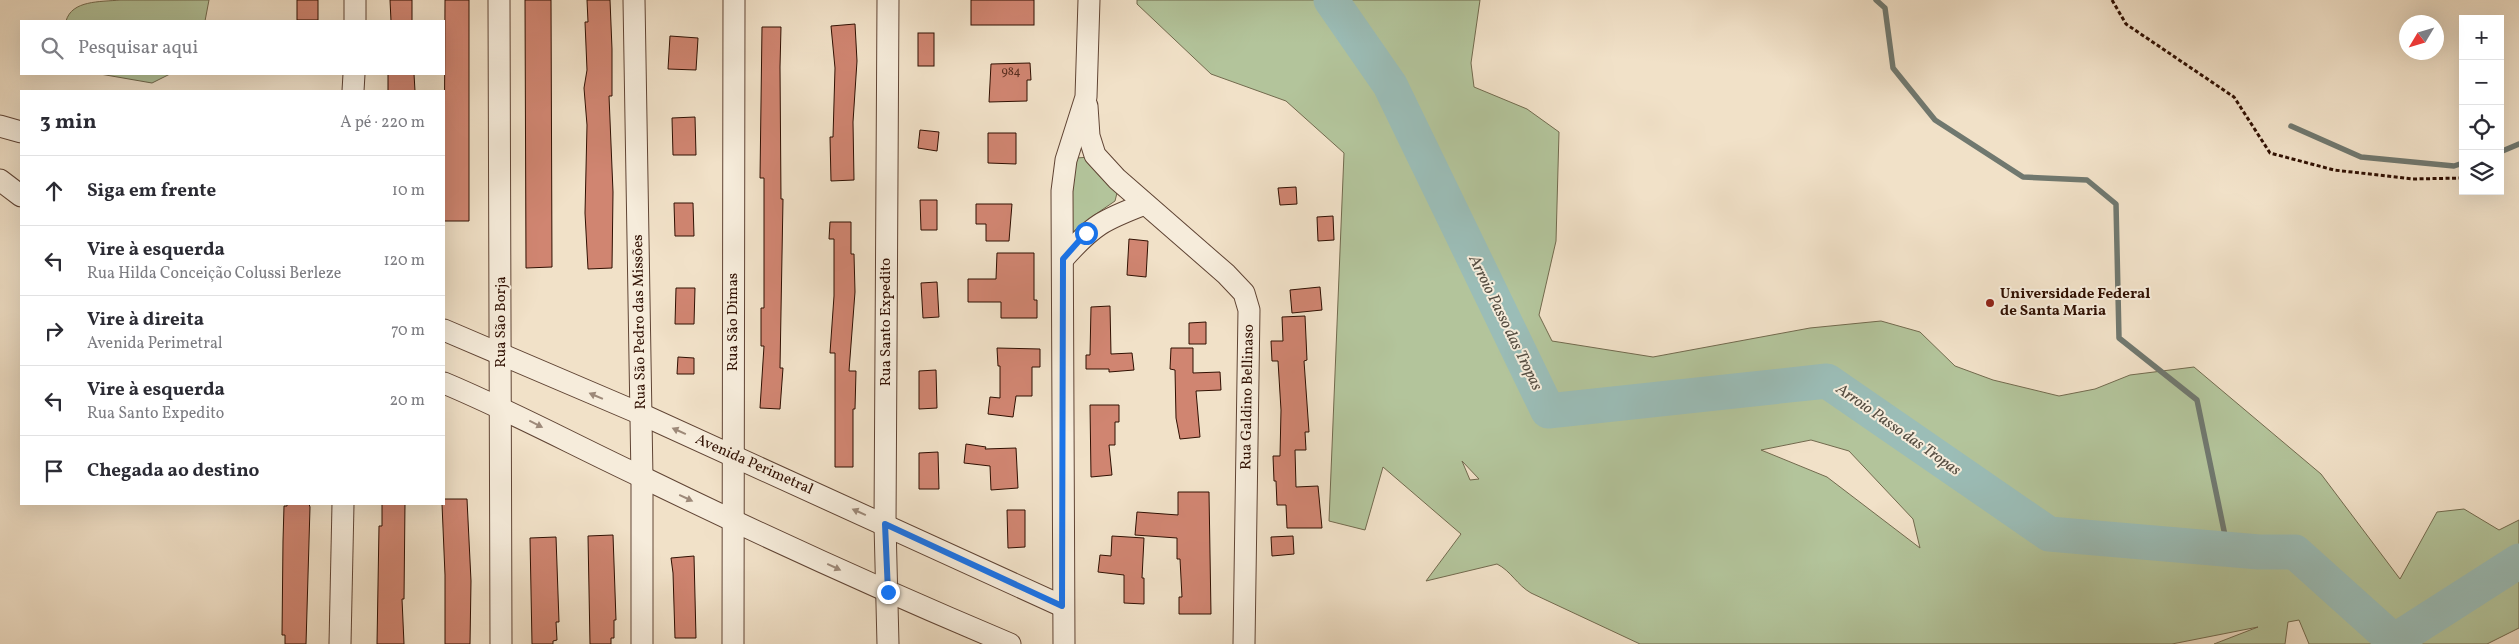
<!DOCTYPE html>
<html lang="pt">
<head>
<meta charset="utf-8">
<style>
  :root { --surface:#fff; --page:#f7f7f7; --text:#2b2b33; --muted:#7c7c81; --line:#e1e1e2 }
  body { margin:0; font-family:Vollkorn,serif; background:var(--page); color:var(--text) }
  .controls { position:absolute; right:15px; top:15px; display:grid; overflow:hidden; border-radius:0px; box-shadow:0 5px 20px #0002 }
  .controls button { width:45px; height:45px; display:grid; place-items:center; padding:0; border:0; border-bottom:1px solid var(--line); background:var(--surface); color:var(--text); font:25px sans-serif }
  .compass { position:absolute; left:2399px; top:15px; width:45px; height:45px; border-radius:50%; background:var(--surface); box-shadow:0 5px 20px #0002; rotate:232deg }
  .stop { position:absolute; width:15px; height:15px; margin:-11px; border:4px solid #1a73e8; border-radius:50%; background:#fff }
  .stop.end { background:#1a73e8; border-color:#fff; box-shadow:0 1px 5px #0008 }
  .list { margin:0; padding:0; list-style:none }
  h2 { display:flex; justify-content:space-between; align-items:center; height:65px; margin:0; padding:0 20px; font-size:21px }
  h2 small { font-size:16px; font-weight:400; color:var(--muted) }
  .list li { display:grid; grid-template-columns:32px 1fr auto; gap:15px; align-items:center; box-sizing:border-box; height:70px; padding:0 20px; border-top:1px solid var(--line) }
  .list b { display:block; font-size:19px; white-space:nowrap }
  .list p { margin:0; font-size:16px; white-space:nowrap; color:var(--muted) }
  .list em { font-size:16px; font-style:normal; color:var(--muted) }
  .icon { flex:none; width:28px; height:28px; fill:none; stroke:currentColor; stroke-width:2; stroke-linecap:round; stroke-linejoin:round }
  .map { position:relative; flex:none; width:2519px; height:644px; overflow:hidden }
  .search { position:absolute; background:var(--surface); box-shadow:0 5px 20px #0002; left:20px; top:20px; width:425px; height:55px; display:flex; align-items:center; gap:12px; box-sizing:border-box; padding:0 18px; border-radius:0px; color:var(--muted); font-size:19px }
  .panel { position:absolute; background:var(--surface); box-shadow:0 5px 20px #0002; left:20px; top:90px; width:425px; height:415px; border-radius:0px }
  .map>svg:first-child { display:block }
</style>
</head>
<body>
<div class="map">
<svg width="2519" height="644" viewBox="0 0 2519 644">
  <rect width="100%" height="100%" fill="#f1e1c8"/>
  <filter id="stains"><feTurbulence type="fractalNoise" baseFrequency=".004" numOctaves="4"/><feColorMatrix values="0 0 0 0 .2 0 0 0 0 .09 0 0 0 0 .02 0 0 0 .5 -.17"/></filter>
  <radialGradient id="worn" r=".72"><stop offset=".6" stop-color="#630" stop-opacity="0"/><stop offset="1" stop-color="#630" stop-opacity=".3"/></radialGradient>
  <g fill="#b3c49b" stroke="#726a4e" fill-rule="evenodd">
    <path d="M120,0h89l-4,21h-139c6,-21 34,-19 54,-21z"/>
    <path d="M1137,0h343l-9,63 3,24 53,22 32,23 -3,109 -17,74 13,26 101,16 157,-29 71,-7 39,11 35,34 38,14 66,16 36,-7 35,-14 64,-8 127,107 79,105 37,-67 27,-3 35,21 20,-10v108l-32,16h-178l-10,-24 -11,2 -3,22h-71l44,-17 -86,17h-532l-109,-51c-14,-8 -20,-22 -34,-29l-71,17 35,-47 -78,-67 -18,63 -36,-9 15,-368 -58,-52 -75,-27 -74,-70zM1811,440l38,11 64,68 7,29 -93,-71 -66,-27zM1462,461l17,18 -9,1z"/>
    <polygon points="100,74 170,74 152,83"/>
    <polygon points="1091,157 1118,189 1115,201 1093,216 1070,241 1069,186 1076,158"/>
  </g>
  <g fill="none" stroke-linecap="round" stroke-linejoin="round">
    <g stroke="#70786f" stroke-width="5.5">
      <polyline points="1876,0 1885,8 1893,68 1935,120 2023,177 2087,180 2116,204 2119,338 2197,400 2228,550"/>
      <polyline points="2291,126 2361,157 2454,166 2463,163"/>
      <polyline points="2500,152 2519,144"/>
    </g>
    <polyline stroke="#9bbdb7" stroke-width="35" points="1331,0 1390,85 1548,411 1827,381 2049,534 2259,552 2295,552 2394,641 2519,561"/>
  </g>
  <g fill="#d08571" stroke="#301002">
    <rect x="297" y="0" width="21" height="20"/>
    <polygon points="390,0 412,0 412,21 391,21"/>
    <polygon points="445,0 469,0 469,221 444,221"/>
    <polygon points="525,0 551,0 552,267 526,268"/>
    <polygon points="587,0 610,0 612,49 612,96 609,96 613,192 612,268 588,269 585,213 587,125 584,88 587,70 585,22 588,22"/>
    <rect x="971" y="0" width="63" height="25"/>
    <polygon points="855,24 857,61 853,122 854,180 831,181 830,137 833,137 835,68 831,26"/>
    <polygon points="762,27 781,27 780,67 781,199 783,199 780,368 783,368 780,409 760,408 764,346 761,346 761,308 764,308 764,178 760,178"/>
    <rect x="918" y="33" width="16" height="33"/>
    <polygon points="670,36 698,38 696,70 668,69"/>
    <polygon points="1030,63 1031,80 1027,80 1027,101 989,102 991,64"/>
    <polygon points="388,74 414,74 415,91 388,91"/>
    <polygon points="695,117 696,155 673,155 672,118"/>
    <polygon points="920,130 939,132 937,151 918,148"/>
    <polygon points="988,133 1016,133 1016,164 988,163"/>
    <polygon points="1296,187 1297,204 1280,205 1278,188"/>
    <polygon points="920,200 937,200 937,230 921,230"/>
    <polygon points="674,203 693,203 694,236 675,236"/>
    <polygon points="976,204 1012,204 1009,241 986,241 986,224 976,224"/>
    <polygon points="1333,216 1334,240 1318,241 1317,217"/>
    <polygon points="830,222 851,222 851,254 854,254 855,292 849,371 856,371 855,409 853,409 853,467 835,467 835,353 830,353 834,296 834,239 829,239"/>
    <polygon points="1129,239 1148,241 1146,277 1127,275"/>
    <polygon points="997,253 1034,253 1034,300 1037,300 1037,318 1001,318 1001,302 968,302 968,279 996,279"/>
    <polygon points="937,282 939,317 923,318 921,283"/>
    <polygon points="1320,287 1322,310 1292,313 1290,290"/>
    <polygon points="676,288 695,288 694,324 675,324"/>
    <polygon points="1110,306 1111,354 1132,353 1134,370 1109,372 1109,369 1086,369 1086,355 1090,355 1091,307"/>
    <polygon points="1305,316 1307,360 1304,361 1309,432 1305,432 1306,450 1295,450 1296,487 1318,486 1322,528 1287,528 1286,505 1277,505 1276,481 1274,481 1273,456 1280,456 1281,410 1278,361 1272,361 1271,341 1283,341 1282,317"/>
    <polygon points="1206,322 1206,344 1189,344 1189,323"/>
    <polygon points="997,348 1040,349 1040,367 1032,367 1032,396 1016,396 1013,417 988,414 990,397 1000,398 1000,366 998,366"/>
    <polygon points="1171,348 1193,348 1193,373 1220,372 1221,390 1196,391 1200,437 1180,439 1176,418 1175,370 1170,369"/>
    <polygon points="678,357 694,358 694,374 677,374"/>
    <polygon points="936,370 937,408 919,409 919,371"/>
    <polygon points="1090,405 1119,405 1119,422 1115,422 1115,445 1109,445 1112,475 1091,477"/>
    <polygon points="966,444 986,447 985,449 1016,448 1018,488 991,490 990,466 964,463"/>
    <polygon points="938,452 939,489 919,489 919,453"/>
    <polygon points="1178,492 1209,492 1211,614 1179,614 1179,597 1182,597 1180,559 1177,559 1177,538 1135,535 1137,512 1178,515"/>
    <polygon points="444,499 467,499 471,581 470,644 445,644 445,575 442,504 444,504"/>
    <polygon points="287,504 309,504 310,507 306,644 285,644 285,635 282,635 283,541 284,506 287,506"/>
    <polygon points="382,504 405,504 404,599 402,599 404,644 377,644 379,526 382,526"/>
    <polygon points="1007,510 1025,510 1025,547 1008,548"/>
    <polygon points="613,535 616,620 614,620 614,638 611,638 611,644 590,644 588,536"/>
    <polygon points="1112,536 1144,538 1142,578 1144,578 1144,604 1124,603 1124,575 1098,572 1100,555 1111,556"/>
    <polygon points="1293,536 1294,554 1272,556 1271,537"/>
    <polygon points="556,537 559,622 556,622 557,640 553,641 553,644 532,644 530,538"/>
    <polygon points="694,556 696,638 675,638 673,573 671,558"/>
  </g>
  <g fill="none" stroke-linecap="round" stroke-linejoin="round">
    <g stroke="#604434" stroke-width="23">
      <g id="minor">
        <polyline points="499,0 501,644"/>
        <polyline points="634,0 642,478 642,644"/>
        <polyline points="355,21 355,0"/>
        <polyline points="353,91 354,74"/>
        <polyline points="1087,106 1089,136 1095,155 1117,179 1226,274 1244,293 1249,310 1244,644"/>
        <polyline points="0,126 21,132"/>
        <polyline points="0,180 21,196"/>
        <path d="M1063,259c30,-34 40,-39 82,-55"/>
        <polyline points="444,330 641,414 1062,606"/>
        <path d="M444,383c67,28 132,63 198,94 121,59 244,115 368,167"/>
        <polyline points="340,644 343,504"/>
        <polyline points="733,644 734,0"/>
        <polyline points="888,644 885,524 888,0"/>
        <polyline points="1064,644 1062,191 1066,160 1086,97 1089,0"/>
      </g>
    </g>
    <polyline stroke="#301002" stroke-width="3" stroke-dasharray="4 2.5" stroke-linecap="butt" points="2112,0 2126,24 2234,97 2270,153 2334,170 2413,179 2463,178"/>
    <use href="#minor" stroke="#f6ecdb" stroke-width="21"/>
  </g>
  <defs><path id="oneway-solid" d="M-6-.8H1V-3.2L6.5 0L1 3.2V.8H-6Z" transform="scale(1.25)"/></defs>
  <g fill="#9d8979">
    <use href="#oneway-solid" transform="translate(596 396) rotate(-157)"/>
    <use href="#oneway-solid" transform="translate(536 424) rotate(27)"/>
    <use href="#oneway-solid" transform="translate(679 431) rotate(-156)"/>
    <use href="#oneway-solid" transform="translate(686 498) rotate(25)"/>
    <use href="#oneway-solid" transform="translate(859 512) rotate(-156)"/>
    <use href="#oneway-solid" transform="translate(834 567) rotate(25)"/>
  </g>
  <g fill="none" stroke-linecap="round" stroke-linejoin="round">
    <polyline stroke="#1a73e8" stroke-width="6" points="888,592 885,524 1062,606 1063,259 1086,233"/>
  </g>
  <circle fill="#8f2418" stroke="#f6ecdb" stroke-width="2" cx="1990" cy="303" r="5"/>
  <g text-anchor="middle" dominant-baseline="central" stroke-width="4" stroke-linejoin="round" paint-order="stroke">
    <g font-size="12" fill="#582d1e">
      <text x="1011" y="72">984</text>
    </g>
    <g font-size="15" font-weight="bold" fill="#301002" stroke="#f6ecdb" text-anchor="start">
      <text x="2000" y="294">Universidade Federal<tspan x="2000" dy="17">de Santa Maria</tspan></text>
    </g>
    <g font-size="15" fill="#301002" stroke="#f6ecdb">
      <text transform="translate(501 322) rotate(-90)">Rua São Borja</text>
      <text transform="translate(640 322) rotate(-91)">Rua São Pedro das Missões</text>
      <text transform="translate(733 322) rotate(-90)">Rua São Dimas</text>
      <text transform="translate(886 322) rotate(-90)">Rua Santo Expedito</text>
      <text transform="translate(1248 397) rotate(-89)">Rua Galdino Bellinaso</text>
      <text transform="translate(754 465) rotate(24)">Avenida Perimetral</text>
    </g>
    <g font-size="16" font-style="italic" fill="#554d41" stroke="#f6ecdb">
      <text transform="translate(1505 323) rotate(64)">Arroio Passo das Tropas</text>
      <text transform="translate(1898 430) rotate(35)">Arroio Passo das Tropas</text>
    </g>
  </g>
  <rect width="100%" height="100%" filter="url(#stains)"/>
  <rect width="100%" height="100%" fill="url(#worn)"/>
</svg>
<div class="controls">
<button>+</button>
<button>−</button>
<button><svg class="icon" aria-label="locate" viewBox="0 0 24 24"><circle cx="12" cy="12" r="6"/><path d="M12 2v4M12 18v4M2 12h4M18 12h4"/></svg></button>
<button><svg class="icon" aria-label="layers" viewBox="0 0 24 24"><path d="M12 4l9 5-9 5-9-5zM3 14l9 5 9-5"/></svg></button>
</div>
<svg class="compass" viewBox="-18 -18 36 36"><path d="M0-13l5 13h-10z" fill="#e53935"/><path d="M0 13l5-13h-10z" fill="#7c7c81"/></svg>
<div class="stop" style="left:1086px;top:233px"></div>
<div class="stop end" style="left:888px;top:592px"></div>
<div class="search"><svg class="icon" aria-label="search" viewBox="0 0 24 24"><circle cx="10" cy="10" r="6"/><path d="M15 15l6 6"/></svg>Pesquisar aqui</div>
<section class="panel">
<h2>3 min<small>A pé · 220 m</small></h2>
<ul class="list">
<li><svg class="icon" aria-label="ahead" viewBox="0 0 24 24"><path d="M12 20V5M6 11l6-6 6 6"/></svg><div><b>Siga em frente</b></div><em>10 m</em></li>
<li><svg class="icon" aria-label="left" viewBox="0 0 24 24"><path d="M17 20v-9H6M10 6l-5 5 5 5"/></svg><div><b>Vire à esquerda</b><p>Rua Hilda Conceição Colussi Berleze</p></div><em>120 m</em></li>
<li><svg class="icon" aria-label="right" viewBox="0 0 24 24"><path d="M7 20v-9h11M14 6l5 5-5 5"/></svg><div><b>Vire à direita</b><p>Avenida Perimetral</p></div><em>70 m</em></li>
<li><svg class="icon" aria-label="left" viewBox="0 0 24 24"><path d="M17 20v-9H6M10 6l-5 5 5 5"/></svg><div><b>Vire à esquerda</b><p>Rua Santo Expedito</p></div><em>20 m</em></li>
<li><svg class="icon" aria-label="arrive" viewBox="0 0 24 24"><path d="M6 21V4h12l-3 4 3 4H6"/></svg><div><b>Chegada ao destino</b></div></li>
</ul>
</section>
</div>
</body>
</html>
